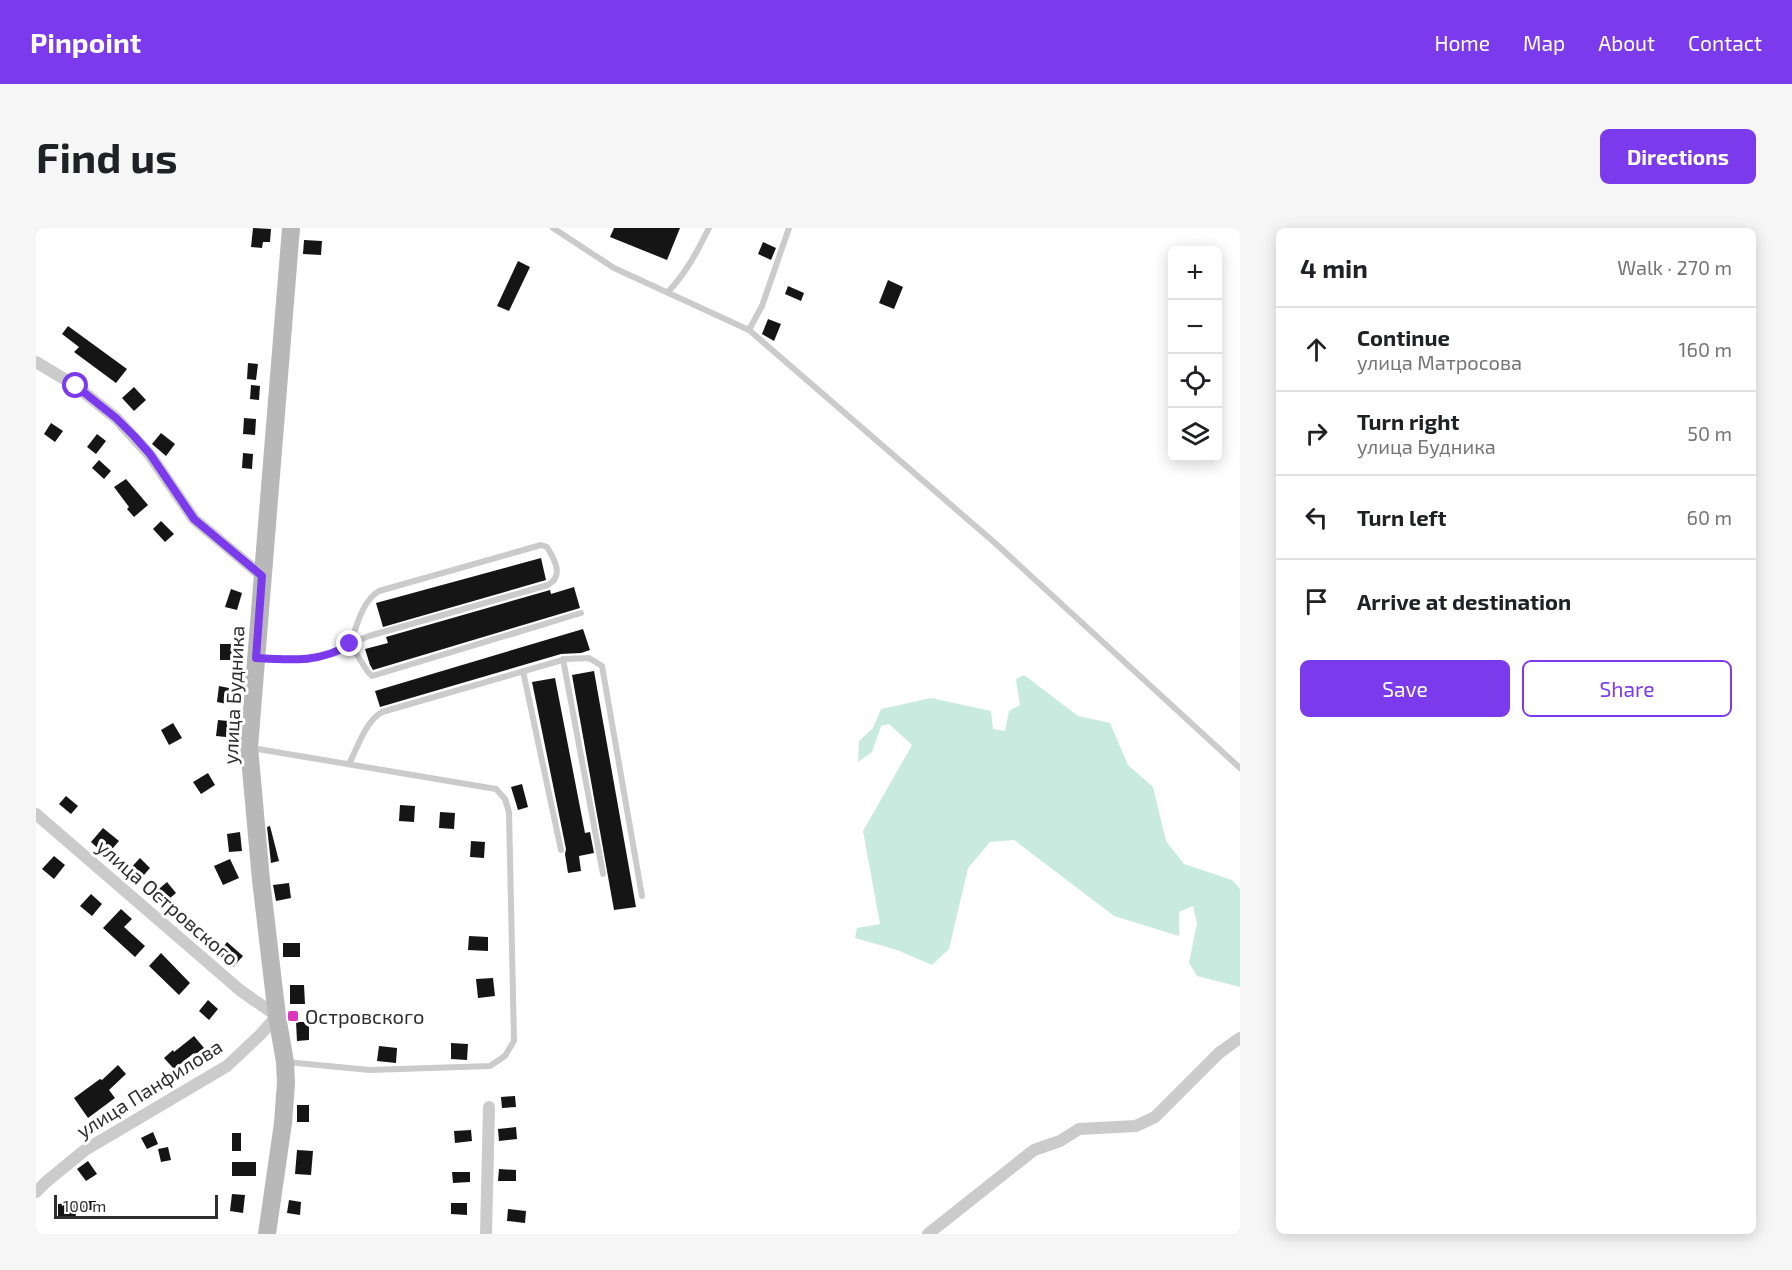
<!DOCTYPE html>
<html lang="en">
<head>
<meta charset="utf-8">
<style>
  :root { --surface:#fff; --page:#f6f6f6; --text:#202124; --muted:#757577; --line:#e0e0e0; --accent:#7c3aed }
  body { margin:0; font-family:"Exo 2",sans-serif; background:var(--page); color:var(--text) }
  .controls { position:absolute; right:18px; top:18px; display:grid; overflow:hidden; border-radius:9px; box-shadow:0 3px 15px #0003 }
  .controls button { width:54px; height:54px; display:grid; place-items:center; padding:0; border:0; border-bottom:2px solid var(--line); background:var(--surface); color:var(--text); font:30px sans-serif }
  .scale { position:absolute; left:18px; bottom:15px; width:164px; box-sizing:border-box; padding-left:6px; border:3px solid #2e2e2e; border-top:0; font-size:16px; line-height:21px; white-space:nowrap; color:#2e2e2e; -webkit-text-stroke:4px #fff; paint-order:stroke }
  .stop { position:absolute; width:18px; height:18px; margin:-14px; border:4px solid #7c3aed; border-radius:50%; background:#fff }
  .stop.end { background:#7c3aed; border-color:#fff; box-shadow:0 2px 6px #0008 }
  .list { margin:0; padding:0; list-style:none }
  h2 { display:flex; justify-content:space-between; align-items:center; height:78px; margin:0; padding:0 24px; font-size:26px }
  h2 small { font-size:20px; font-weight:400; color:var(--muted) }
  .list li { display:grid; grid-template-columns:39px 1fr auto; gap:18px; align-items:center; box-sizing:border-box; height:84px; padding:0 24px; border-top:2px solid var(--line) }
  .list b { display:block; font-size:22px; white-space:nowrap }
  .list p { margin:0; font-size:20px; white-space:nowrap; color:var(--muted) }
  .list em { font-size:20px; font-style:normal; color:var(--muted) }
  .actions { display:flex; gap:12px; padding:18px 24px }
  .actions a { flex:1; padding:14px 0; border:2px solid var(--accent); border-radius:9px; text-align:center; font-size:21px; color:var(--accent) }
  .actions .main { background:var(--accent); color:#fff }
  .icon { flex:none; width:33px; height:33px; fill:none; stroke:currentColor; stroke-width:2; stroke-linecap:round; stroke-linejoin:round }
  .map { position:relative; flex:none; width:1204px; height:1006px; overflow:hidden; border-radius:9px }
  header { display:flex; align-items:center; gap:36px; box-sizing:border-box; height:84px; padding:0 30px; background:var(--accent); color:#fff }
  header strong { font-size:28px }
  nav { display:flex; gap:33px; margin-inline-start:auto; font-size:21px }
  .intro { display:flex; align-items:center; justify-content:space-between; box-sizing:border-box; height:144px; padding:0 36px }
  h1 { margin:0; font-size:42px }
  .button { padding:15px 27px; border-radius:9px; background:var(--accent); color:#fff; font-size:21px; font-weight:700 }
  main { display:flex; gap:36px; padding:0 36px }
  aside { flex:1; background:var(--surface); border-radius:9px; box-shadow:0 3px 15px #0003 }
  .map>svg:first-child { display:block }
</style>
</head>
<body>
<header>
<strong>Pinpoint</strong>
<nav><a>Home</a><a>Map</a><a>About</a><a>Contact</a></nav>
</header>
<div class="intro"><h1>Find us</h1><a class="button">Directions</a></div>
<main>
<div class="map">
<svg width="1204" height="1006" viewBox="0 0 1204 1006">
  <rect width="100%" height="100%" fill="#fff"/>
  <polygon fill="#c9eadf" points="988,447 1042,488 1074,495 1092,537 1117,559 1130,613 1148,636 1196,652 1204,661 1204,759 1161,748 1153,735 1161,695 1157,678 1143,684 1143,708 1078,688 978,612 954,614 932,640 913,721 896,737 861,722 819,710 821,700 844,696 827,603 876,517 853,496 845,498 836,524 822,534 823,513 837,500 845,481 895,470 955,483 957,501 969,503 973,483 984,477 980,451"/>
  <g fill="#151515">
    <polygon points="217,0 235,1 234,14 227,14 226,20 215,19"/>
    <polygon points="578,0 644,0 631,32 574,9"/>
    <polygon points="268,12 286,13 285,27 267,26"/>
    <polygon points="727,14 740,20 735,32 722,26"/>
    <polygon points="482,33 494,39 473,83 461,78"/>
    <polygon points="852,52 867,59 858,81 843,75"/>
    <polygon points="752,58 768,65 765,73 749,66"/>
    <polygon points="732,91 745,96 738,113 726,106"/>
    <polygon points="32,98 91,141 80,155 38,124 43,119 26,106"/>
    <polygon points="212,135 222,136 220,152 211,151"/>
    <polygon points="215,157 224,158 223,172 214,171"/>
    <polygon points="98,159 110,172 98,183 86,170"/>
    <polygon points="208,190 220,191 219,207 207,206"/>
    <polygon points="15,195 27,203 19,214 8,206"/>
    <polygon points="125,205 139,216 130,228 116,216"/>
    <polygon points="61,206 70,213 60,226 51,219"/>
    <polygon points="207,225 217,226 216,241 206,240"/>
    <polygon points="63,232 75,243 68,251 56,240"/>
    <polygon points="90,251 112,277 98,289 91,281 93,279 78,259"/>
    <polygon points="125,293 138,306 129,314 117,301"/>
    <polygon points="505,330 510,352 347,399 340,375"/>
    <polygon points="538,359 544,380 337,442 334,437 329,421 352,415 350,409 514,362 515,366"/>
    <polygon points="195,361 206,365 201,382 189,379"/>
    <polygon points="547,401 554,422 545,425 525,426 344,479 339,463"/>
    <rect x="184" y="416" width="12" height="16"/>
    <polygon points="558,443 600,679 578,682 536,447"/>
    <polygon points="519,450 549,605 554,604 558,625 543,628 545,643 532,645 529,626 530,621 496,454"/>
    <polygon points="183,458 193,460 191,476 181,474"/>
    <polygon points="182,492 192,493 190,509 180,508"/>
    <polygon points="137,495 146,510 133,517 125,502"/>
    <polygon points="172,545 179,557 165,566 157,554"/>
    <polygon points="486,556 492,579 482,582 475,559"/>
    <polygon points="30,568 42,578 35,586 23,576"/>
    <polygon points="364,577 379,578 378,594 363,593"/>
    <polygon points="404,584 419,585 418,601 403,600"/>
    <polygon points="234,598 243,633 235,635 231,599"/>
    <polygon points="67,600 83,613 70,628 55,614"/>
    <polygon points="204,604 206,623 193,624 191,606"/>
    <polygon points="435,613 449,614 448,630 434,629"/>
    <polygon points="18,628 29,637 18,651 6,641"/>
    <polygon points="104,630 114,640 101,655 90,645"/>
    <polygon points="194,631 203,650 187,657 178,638"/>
    <polygon points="131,654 140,665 126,677 117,666"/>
    <polygon points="253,655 255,670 240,673 237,657"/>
    <polygon points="55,666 66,676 56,688 44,678"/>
    <polygon points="85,681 96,691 88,699 109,718 99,729 67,700"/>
    <polygon points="433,708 452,709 452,723 432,722"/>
    <polygon points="191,714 207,728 197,739 182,726"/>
    <rect x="247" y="715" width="17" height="14"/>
    <polygon points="125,725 154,755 143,767 113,738"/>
    <polygon points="457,750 459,768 442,770 440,751"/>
    <polygon points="254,757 268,757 269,776 254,776"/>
    <polygon points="172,772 182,781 173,792 163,783"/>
    <polygon points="260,794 273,794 273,812 261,813"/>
    <polygon points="158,808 168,820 159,827 158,825 138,841 128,830 137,822 138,824"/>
    <polygon points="415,815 432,816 431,832 415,831"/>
    <polygon points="343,818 361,820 360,835 341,833"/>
    <polygon points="82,837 90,846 73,862 79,870 52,890 38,870 64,851 66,852"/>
    <polygon points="479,868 480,879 466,880 465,869"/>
    <rect x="261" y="877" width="12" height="17"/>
    <polygon points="480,899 481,911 463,913 462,901"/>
    <polygon points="435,902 436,913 419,915 418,903"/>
    <polygon points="117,904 122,916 111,921 105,910"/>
    <rect x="196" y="905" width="9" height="18"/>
    <polygon points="132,919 135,932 125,934 122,921"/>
    <polygon points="261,922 277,923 275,947 259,946"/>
    <polygon points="52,933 61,946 50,953 41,941"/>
    <rect x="196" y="934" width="24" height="14"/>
    <polygon points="463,941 480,942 480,953 462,953"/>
    <polygon points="416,944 434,944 434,954 417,955"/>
    <polygon points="196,966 209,967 207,985 194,983"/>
    <polygon points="253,972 265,974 264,987 251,985"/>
    <rect x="41" y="973" width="19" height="9"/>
    <polygon points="39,975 40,990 22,990 22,976"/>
    <polygon points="415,975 431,975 431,987 415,986"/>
    <polygon points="472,981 490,983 489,995 471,993"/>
  </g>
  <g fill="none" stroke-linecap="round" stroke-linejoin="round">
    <g stroke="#cbcbcb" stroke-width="6">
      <polyline points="517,0 578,40 713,102 959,315 1204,540"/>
      <path d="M632,64c18,-19 29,-40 41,-64"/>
      <polyline points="713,102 726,78 753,0"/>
      <path d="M223,431l48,1 30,-7 17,-11 15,-6 179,-51c16,-9 7,-25 -1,-38l-6,-2 -162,46c-17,10 -22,35 -29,53l18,28 4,4 209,-63"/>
      <polyline points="527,431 567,646"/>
      <polyline points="487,443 525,622"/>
      <polyline points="216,520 460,561 469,571 473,584 478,813 469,828 454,838 334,842 250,834"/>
      <path d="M313,536c9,-17 16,-42 33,-52l184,-53 23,-1 13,8 40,230"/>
    </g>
    <g stroke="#cbcbcb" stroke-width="12">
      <polyline points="0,134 40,158 80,190 114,227 158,291 226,348"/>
      <polyline points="0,586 205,763 241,788 224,807 191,838 49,922 10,954 0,964"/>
      <polyline points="450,1006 453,879"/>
      <polyline points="892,1006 998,922 1024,913 1043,901 1100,898 1119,889 1183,825 1204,810"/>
    </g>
    <polyline stroke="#b8b8b8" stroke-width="18" points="231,1006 247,895 250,855 249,834 241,788 225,652 213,519 255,0"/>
  </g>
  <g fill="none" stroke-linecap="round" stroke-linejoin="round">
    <path stroke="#7c3aed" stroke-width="8" d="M40,158l40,32 18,18 16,18 44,65 68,57 -6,82c33,2 65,5 94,-14"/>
  </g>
  <rect fill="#dd38bd" stroke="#fff" stroke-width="2" x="251" y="782" width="12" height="12" rx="3"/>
  <g text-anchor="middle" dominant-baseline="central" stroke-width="6" stroke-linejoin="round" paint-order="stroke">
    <g font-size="20" fill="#2e2e2e" stroke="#fff">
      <text transform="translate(197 467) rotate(-87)">улица Будника</text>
      <text transform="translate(132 674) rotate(41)">улица Островского</text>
      <text transform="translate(113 860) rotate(-32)">улица Панфилова</text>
    </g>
    <g font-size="20" fill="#2e2e2e" stroke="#fff" text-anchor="start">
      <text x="269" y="788">Островского</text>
    </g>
  </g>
</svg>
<div class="controls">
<button>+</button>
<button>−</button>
<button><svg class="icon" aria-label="locate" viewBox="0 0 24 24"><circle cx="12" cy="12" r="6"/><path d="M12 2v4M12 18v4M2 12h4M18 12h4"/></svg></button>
<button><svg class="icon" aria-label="layers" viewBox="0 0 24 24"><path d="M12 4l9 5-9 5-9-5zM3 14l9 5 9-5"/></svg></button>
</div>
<div class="scale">100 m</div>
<div class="stop" style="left:40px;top:158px"></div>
<div class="stop end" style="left:314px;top:416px"></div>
</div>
<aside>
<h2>4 min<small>Walk · 270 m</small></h2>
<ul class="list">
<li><svg class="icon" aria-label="ahead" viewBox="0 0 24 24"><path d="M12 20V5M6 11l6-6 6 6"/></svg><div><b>Continue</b><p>улица Матросова</p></div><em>160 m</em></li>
<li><svg class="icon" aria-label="right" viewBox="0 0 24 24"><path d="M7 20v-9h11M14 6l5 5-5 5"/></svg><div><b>Turn right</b><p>улица Будника</p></div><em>50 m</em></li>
<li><svg class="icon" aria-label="left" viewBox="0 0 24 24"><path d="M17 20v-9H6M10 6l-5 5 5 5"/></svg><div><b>Turn left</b></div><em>60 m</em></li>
<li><svg class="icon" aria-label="arrive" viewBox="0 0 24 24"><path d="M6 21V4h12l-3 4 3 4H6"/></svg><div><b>Arrive at destination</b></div></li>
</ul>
<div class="actions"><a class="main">Save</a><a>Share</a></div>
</aside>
</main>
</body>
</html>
